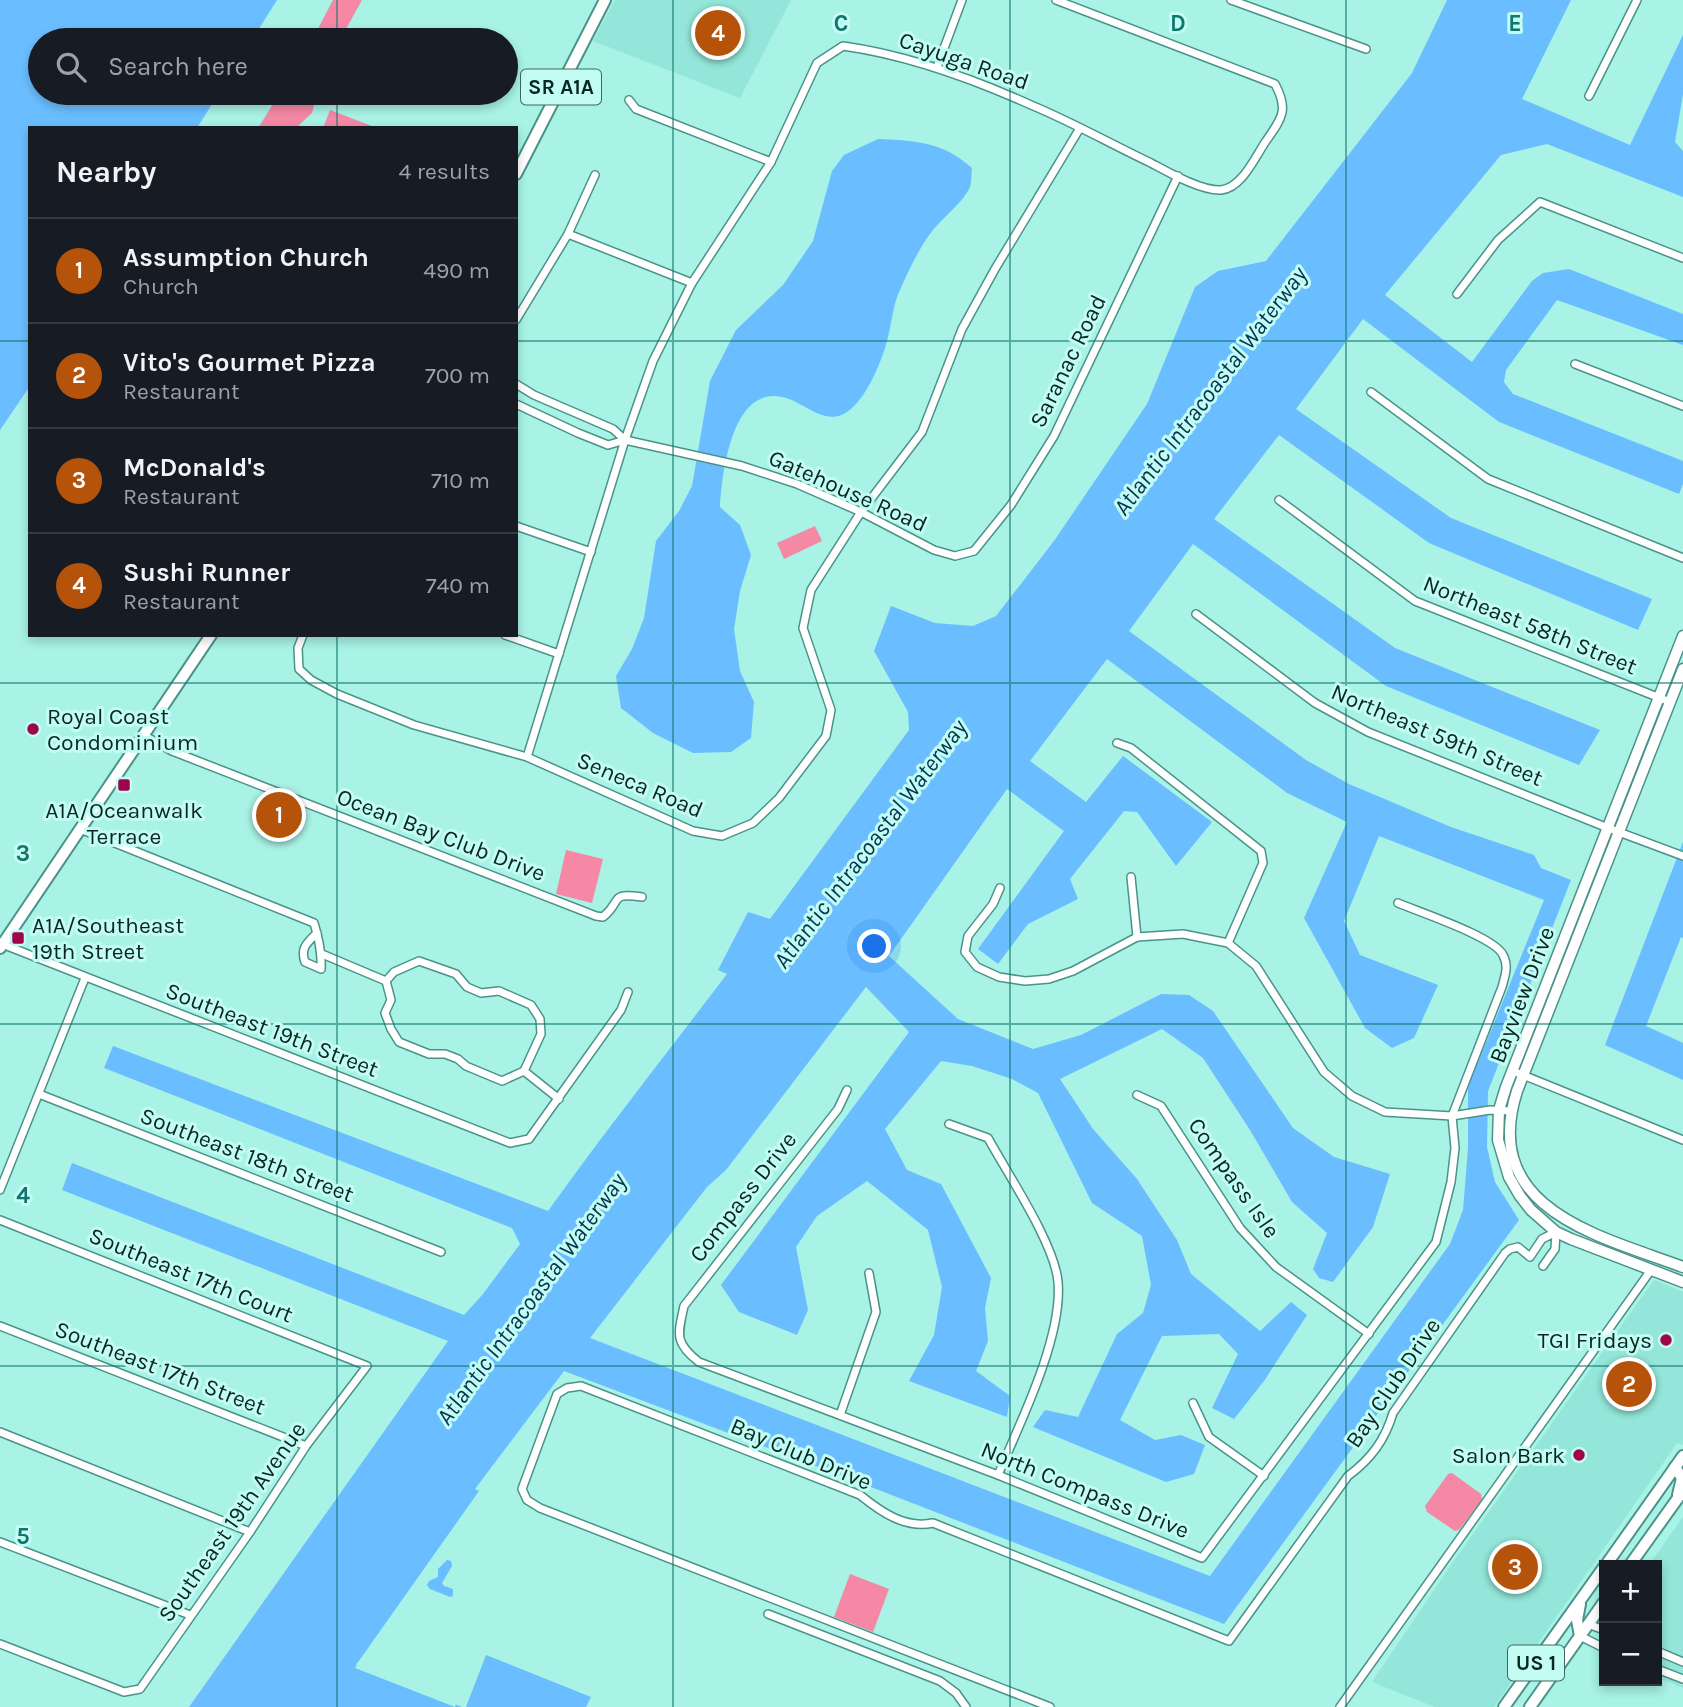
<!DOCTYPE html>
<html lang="en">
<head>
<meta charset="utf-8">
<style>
  :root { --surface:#171b24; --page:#20242c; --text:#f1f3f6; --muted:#9ea1a6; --line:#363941; --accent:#b45309 }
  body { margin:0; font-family:Karla,sans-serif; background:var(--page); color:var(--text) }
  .controls { position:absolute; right:21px; bottom:21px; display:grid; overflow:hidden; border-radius:0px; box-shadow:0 4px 10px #0003 }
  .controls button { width:63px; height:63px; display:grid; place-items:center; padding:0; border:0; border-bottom:2px solid var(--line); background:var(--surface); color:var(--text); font:35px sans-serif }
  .you { position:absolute; left:875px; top:947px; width:24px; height:24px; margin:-18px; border:5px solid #fff; border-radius:50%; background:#1a73e8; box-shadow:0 0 0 10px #1a73e833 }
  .badge { display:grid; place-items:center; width:46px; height:46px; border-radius:50%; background:var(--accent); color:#fff; font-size:23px; font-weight:700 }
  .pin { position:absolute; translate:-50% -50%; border:4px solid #fff; box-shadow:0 2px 7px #0006 }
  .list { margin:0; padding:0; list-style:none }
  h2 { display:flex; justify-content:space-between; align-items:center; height:91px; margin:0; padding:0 28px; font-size:30px }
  h2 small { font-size:23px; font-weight:400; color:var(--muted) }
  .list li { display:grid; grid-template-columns:46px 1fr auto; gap:21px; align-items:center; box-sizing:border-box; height:105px; padding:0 28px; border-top:2px solid var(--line) }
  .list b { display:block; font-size:26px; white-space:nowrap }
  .list p { margin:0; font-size:23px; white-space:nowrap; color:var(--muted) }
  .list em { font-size:23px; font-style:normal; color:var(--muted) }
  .icon { flex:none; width:38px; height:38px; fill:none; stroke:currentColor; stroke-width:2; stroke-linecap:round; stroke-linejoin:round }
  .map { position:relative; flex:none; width:1683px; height:1707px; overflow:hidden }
  .search { position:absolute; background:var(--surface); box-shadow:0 4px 10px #0003; left:28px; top:28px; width:490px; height:77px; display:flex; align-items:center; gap:18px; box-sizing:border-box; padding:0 24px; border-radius:38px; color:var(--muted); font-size:26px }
  .panel { position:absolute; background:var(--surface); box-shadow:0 4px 10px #0003; left:28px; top:126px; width:490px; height:511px; border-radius:0px }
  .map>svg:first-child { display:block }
</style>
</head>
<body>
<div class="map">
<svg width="1683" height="1707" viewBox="0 0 1683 1707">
  <rect width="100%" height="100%" fill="#a8f2e6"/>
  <g fill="#93e6d9">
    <polygon points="615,0 791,0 740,98 593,41"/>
    <polygon points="1654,1280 1683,1292 1683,1445 1677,1443 1494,1707 1435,1707 1372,1682 1453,1562"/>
    <polygon points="1683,1517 1683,1688 1657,1677 1657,1565 1649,1565"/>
  </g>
  <g fill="#f488a5">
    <polygon points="333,0 362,0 340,40 312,40"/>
    <polygon points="280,93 317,93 312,113 296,128 258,128"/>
    <polygon points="330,110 377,128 323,128"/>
    <polygon points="815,526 822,541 784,559 777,543"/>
    <polygon points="566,850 603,859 592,903 556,894"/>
    <polygon points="1452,1473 1481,1494 1482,1500 1459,1530 1455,1531 1427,1512 1425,1506 1448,1474"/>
    <polygon points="850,1574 889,1589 873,1632 834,1617"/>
  </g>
  <g fill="#6abeff" fill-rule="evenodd">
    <polygon points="0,0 277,0 252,40 40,40 40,93 219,93 197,128 30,128 30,386 0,430"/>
    <path d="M1447,0h124l-49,99 108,46 53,-110v59l-8,48 8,9v46l-136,-53 -46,11 -116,140 87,67 60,-81 11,-8 26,-4 114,45v31l-126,-45 -51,70 -2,12 9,12 170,67v23l-4,10 -180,-72 -136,-103 -67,90 155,109 201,81 -14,31 -209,-87 -150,-108 -65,84 181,129 205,82 -21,35 -193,-79 -193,-142 -64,87 177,129 43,24 102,43 83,28 7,13 30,12 -83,211 -1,56 8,35 24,38 -295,404 -366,-142 -294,-111 -89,118 4,2 -123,174 106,42h-273l259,-366 -386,-151 10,-27 392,152 19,-21 37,-50 -8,-16 -408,-160 9,-22 435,165c58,-81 119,-158 179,-237l-9,-4 30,-58 22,7 139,-189 -1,-18 -34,-61 17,-45 44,17 38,3 23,-10 58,-75 93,-137 48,-117 23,-16 48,-10 146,-188zM1107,659l180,134 60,29 -43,96 61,110 27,20 22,-10 24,-53 -78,-30 -16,-34 35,-85 165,64 -76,187v61l-5,62 -13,34 -240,332 -620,-238 117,-151 19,-17 140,-183 43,45 -188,253 18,27 58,23 11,-25 -12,-63 21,-31 50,-35 61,49 14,57 -8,48 -25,46 98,36 3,-21 -34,-25 12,-30 -3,-33 6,-30 -50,-94 -34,-14 -22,-41 56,-68 31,5 40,13 26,14 54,110 50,33 9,49 -8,28 -26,21 -39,83 -33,-7 -12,17 133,55 28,-8 11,-29 -24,-10 -26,5 -35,-20 42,-84 57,-2 19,20 -26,54 22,11 30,-38 43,-66 -16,-13 -31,29 -69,-57 -14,-34 -40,-61 -44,-50 -33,-50 102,-50 41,29 47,72 42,72 35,31 -14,36 6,9 14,4 40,-55 17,-53 -56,-17 -41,-29 -80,-117 -24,-16 -28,-1 -80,41 -48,14 -75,-30 -69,-63 118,-167 57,42 -86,118 20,15 30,-40 50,-25 -8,-20 54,-68 13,1 39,54 36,-44 -89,-66 -37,46 -56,-41z"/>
    <path d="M878,139c39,2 63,2 94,29 -1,7 0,16 -3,21 -8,16 -29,30 -39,45 -12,16 -22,38 -30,56 -7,14 -8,32 -12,47 -5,21 -19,56 -36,71 -22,21 -42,-1 -63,-9 -56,-21 -67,72 -69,108l20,18 11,30 -11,36 -6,38 6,42 14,31 -3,36 -20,14 -38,1 -40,-20 -32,-25 -5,-32 16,-27 12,-31 12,-77 23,-30 13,-25 18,-105 26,-51 47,-45 30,-44 19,-70 12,-16z"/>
    <polygon points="1683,842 1683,938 1681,937 1646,1026 1683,1043 1683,1080 1605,1045"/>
    <polygon points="447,1560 451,1561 452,1566 442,1583 444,1586 453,1589 453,1596 450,1597 430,1589 427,1585 429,1581 438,1577 438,1569"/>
    <polygon points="486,1655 591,1697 586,1707 466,1707"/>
  </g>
  <polygon fill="#a8f2e6" points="357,1665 453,1703 455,1700 457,1701 455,1707 355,1668"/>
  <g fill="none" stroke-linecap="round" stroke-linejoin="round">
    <g stroke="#4b9389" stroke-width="10">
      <g id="street">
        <polyline points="1231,0 1366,49"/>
        <polyline points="937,67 962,0"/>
        <polyline points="1589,96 1637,0"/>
        <polyline points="629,100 636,109 771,162"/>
        <polyline points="568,234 692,283"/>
        <polyline points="1457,294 1498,240 1540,202 1683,258"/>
        <polyline points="516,320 568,234 595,175"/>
        <polyline points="1575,364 1683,406"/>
        <polyline points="516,384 534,395 613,429 625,440"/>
        <polyline points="1371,392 1488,479 1683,558"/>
        <polyline points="516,404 578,433 608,445 625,440 742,466 797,484 861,512 934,550 955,556 974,551 1011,505 1054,436 1178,176"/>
        <polyline points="1279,500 1415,601 1670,702"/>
        <polyline points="516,526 591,552"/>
        <polyline points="1196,614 1315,703 1368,732 1608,828 1683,856"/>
        <polyline points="303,635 298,648 299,669 311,680 337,694 414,725 527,757 693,831 722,836 753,823 779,798 826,736 831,710 803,628 811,590 861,512 922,432 962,329 995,269 1080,128"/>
        <polyline points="505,635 559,654"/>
        <path d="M143,735l29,16 424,165 7,1c20,-16 5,-25 39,-20"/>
        <polyline points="1117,743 1131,748 1261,851 1263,863 1228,943"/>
        <path d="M527,757l98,-317 28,-79 39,-78 79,-121 46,-99 26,-17c65,9 128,32 188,59 41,17 80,39 120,58 17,9 50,28 70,27 21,-2 34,-33 45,-49 16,-23 23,-31 9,-57l-219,-84"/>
        <path d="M80,829l234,94c5,16 8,29 7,46l-16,-7c-5,-14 2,-19 12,-29"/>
        <polyline points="1131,877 1137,937"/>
        <polyline points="1000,888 993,904 968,936 965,952 977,967 999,977 1025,981 1049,979 1073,971 1137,937 1183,934 1228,943 1256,966 1324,1072 1352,1096 1385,1112 1452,1116 1490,1110 1511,1111"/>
        <polyline points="2,944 510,1143 529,1139 621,1010 628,992"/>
        <polyline points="322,954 386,981"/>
        <polyline points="386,981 391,1000 385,1013 391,1029 399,1042 429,1054 445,1054 458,1059 466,1066 502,1081 524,1071 559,1099"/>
        <polyline points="386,981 394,972 419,961 456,974 467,987 481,993 499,991 531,1005 540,1019 541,1034 524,1071"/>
        <polyline points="1513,1071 1683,1140"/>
        <path d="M847,1090l-9,19 -154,197c-6,28 -10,37 15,56l299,113 204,83 234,-316 15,-60 4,-34 -3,-32 50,-129c3,-11 7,-21 1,-32 -8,-18 -84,-43 -105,-52"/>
        <polyline points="39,1094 441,1252"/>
        <polyline points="1137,1095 1161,1106 1240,1228 1276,1267 1369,1334"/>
        <path d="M949,1124l39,14c19,35 67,106 70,144 5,55 -38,141 -60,193"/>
        <polyline points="0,1190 85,978"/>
        <polyline points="0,1220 367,1366 306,1446 250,1532 140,1689 124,1692 0,1644"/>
        <polyline points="0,1326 306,1446"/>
        <polyline points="1193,1403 1209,1437 1264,1476"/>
        <polyline points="840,1415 876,1312 869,1273"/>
        <polyline points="0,1432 250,1532"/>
        <polyline points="0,1542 190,1615"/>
        <polyline points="768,1614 940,1681 956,1693 966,1707"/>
        <polyline points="1588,1624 1604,1630"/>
        <polyline points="1580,1636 1604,1648"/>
        <polyline points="1657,1651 1683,1662"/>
        <polyline points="1657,1669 1683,1679"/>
        <path d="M1050,1707l-510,-199 -13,-8 -5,-11 35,-95 10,-6 14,-2 279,109c21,17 45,34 73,28l296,118 119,-165c23,-17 37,-36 45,-63l112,-160 5,-4 8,-2 12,10 12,-18 14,-7 -1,17 -12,17"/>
        <polyline points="1340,1707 1651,1270"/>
      </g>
    </g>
    <g stroke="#4b9389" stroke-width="13">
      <g id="secondary">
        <polyline points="1683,636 1506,1087 1499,1110 1498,1140 1509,1177 1520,1196 1531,1210 1556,1232 1571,1239 1683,1282"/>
        <path d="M1683,669l-166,422c-38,119 83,145 166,176"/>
      </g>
    </g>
    <g stroke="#4b9389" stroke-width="14">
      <g id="primary">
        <polyline points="516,174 605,0"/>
        <polyline points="0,948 211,635"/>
        <polyline points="1675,1467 1682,1478 1678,1495"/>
        <polyline points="1606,1565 1683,1456"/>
        <polyline points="1630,1565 1683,1491"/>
        <polyline points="1580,1604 1577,1620 1580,1636"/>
        <polyline points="1504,1707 1604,1567"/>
        <polyline points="1530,1707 1604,1602"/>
      </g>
    </g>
    <use href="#street" stroke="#fff" stroke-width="7"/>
    <use href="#secondary" stroke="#fff" stroke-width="10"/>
    <use href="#primary" stroke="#fff" stroke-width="10"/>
  </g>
  <path fill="none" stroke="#0f766e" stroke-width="2" stroke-opacity="0.55" d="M337,0v40M673,0v1707M1010,0v1707M1346,0v1707M337,93v35M0,341h30M516,341h1167M337,635v1072M0,683h1683M0,1024h1683M0,1366h1683"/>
  <g fill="#9f054b" stroke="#c2fcf3" stroke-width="2.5">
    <circle cx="33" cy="729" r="7"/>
    <rect x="117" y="778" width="14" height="14" rx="3.5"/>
    <rect x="11" y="931" width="14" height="14" rx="3.5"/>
    <circle cx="1666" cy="1340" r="7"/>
    <circle cx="1579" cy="1455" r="7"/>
  </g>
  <g text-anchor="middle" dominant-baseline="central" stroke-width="6" stroke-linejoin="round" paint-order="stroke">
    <g fill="#c2fcf3" stroke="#406761" stroke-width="2">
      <rect x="521" y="69.5" width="80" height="35" rx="5"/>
      <rect x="1508" y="1645.5" width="56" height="35" rx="5"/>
    </g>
    <g font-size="21" font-weight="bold" fill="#082723">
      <text x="561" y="87">SR A1A</text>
      <text x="1536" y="1663">US 1</text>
    </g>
    <g font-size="23" fill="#082723" stroke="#c2fcf3">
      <text transform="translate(964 61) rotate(19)">Cayuga Road</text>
      <text transform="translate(1068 361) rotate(-64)">Saranac Road</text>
      <text transform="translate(848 491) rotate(24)">Gatehouse Road</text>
      <text transform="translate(1530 625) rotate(22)">Northeast 58th Street</text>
      <text transform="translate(1437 735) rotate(23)">Northeast 59th Street</text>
      <text transform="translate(640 785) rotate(23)">Seneca Road</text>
      <text transform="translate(441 835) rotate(21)">Ocean Bay Club Drive</text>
      <text transform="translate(1522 995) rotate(-69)">Bayview Drive</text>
      <text transform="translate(272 1030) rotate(21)">Southeast 19th Street</text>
      <text transform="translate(247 1155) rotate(21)">Southeast 18th Street</text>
      <text transform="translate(1234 1178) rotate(55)">Compass Isle</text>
      <text transform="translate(743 1197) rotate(-52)">Compass Drive</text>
      <text transform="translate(191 1275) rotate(22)">Southeast 17th Court</text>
      <text transform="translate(160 1368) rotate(21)">Southeast 17th Street</text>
      <text transform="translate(1393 1383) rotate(-56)">Bay Club Drive</text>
      <text transform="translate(801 1454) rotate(23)">Bay Club Drive</text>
      <text transform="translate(1085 1490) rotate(22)">North Compass Drive</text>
      <text transform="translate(232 1522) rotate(-55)">Southeast 19th Avenue</text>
    </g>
    <g font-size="23" fill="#082723" stroke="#c2fcf3" text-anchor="start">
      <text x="47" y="716">Royal Coast<tspan x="47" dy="26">Condominium</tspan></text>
      <text x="124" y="810" text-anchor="middle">A1A/Oceanwalk<tspan x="124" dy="26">Terrace</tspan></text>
      <text x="32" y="925">A1A/Southeast<tspan x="32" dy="26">19th Street</tspan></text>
      <text x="1652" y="1340" text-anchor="end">TGI Fridays</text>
      <text x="1565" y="1455" text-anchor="end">Salon Bark</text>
    </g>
    <g font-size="24" font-style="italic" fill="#033453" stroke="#c2fcf3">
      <text transform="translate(1210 391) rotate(-53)">Atlantic Intracoastal Waterway</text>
      <text transform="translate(870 844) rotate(-53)">Atlantic Intracoastal Waterway</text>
      <text transform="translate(531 1299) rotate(-54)">Atlantic Intracoastal Waterway</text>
    </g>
  </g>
  <g font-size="23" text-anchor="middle" font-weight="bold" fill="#0f766e" stroke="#c2fcf3" stroke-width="6" stroke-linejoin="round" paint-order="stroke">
    <text x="841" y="31">C</text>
    <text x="1178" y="31">D</text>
    <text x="1515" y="31">E</text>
    <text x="23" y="861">3</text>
    <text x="23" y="1203">4</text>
    <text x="23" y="1544">5</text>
  </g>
</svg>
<div class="controls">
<button>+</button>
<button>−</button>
</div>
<div class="you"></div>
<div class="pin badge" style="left:279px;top:815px">1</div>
<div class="pin badge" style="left:1629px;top:1384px">2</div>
<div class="pin badge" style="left:1515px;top:1567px">3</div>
<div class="pin badge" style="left:718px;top:33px">4</div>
<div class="search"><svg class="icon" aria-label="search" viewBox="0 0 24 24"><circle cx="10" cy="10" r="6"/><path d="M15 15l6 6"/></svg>Search here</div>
<section class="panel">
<h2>Nearby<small>4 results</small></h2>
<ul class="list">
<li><span class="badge">1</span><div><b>Assumption Church</b><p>Church</p></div><em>490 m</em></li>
<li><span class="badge">2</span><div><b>Vito's Gourmet Pizza</b><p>Restaurant</p></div><em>700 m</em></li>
<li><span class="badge">3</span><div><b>McDonald's</b><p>Restaurant</p></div><em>710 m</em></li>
<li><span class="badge">4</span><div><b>Sushi Runner</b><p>Restaurant</p></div><em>740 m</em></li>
</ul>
</section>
</div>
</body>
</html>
